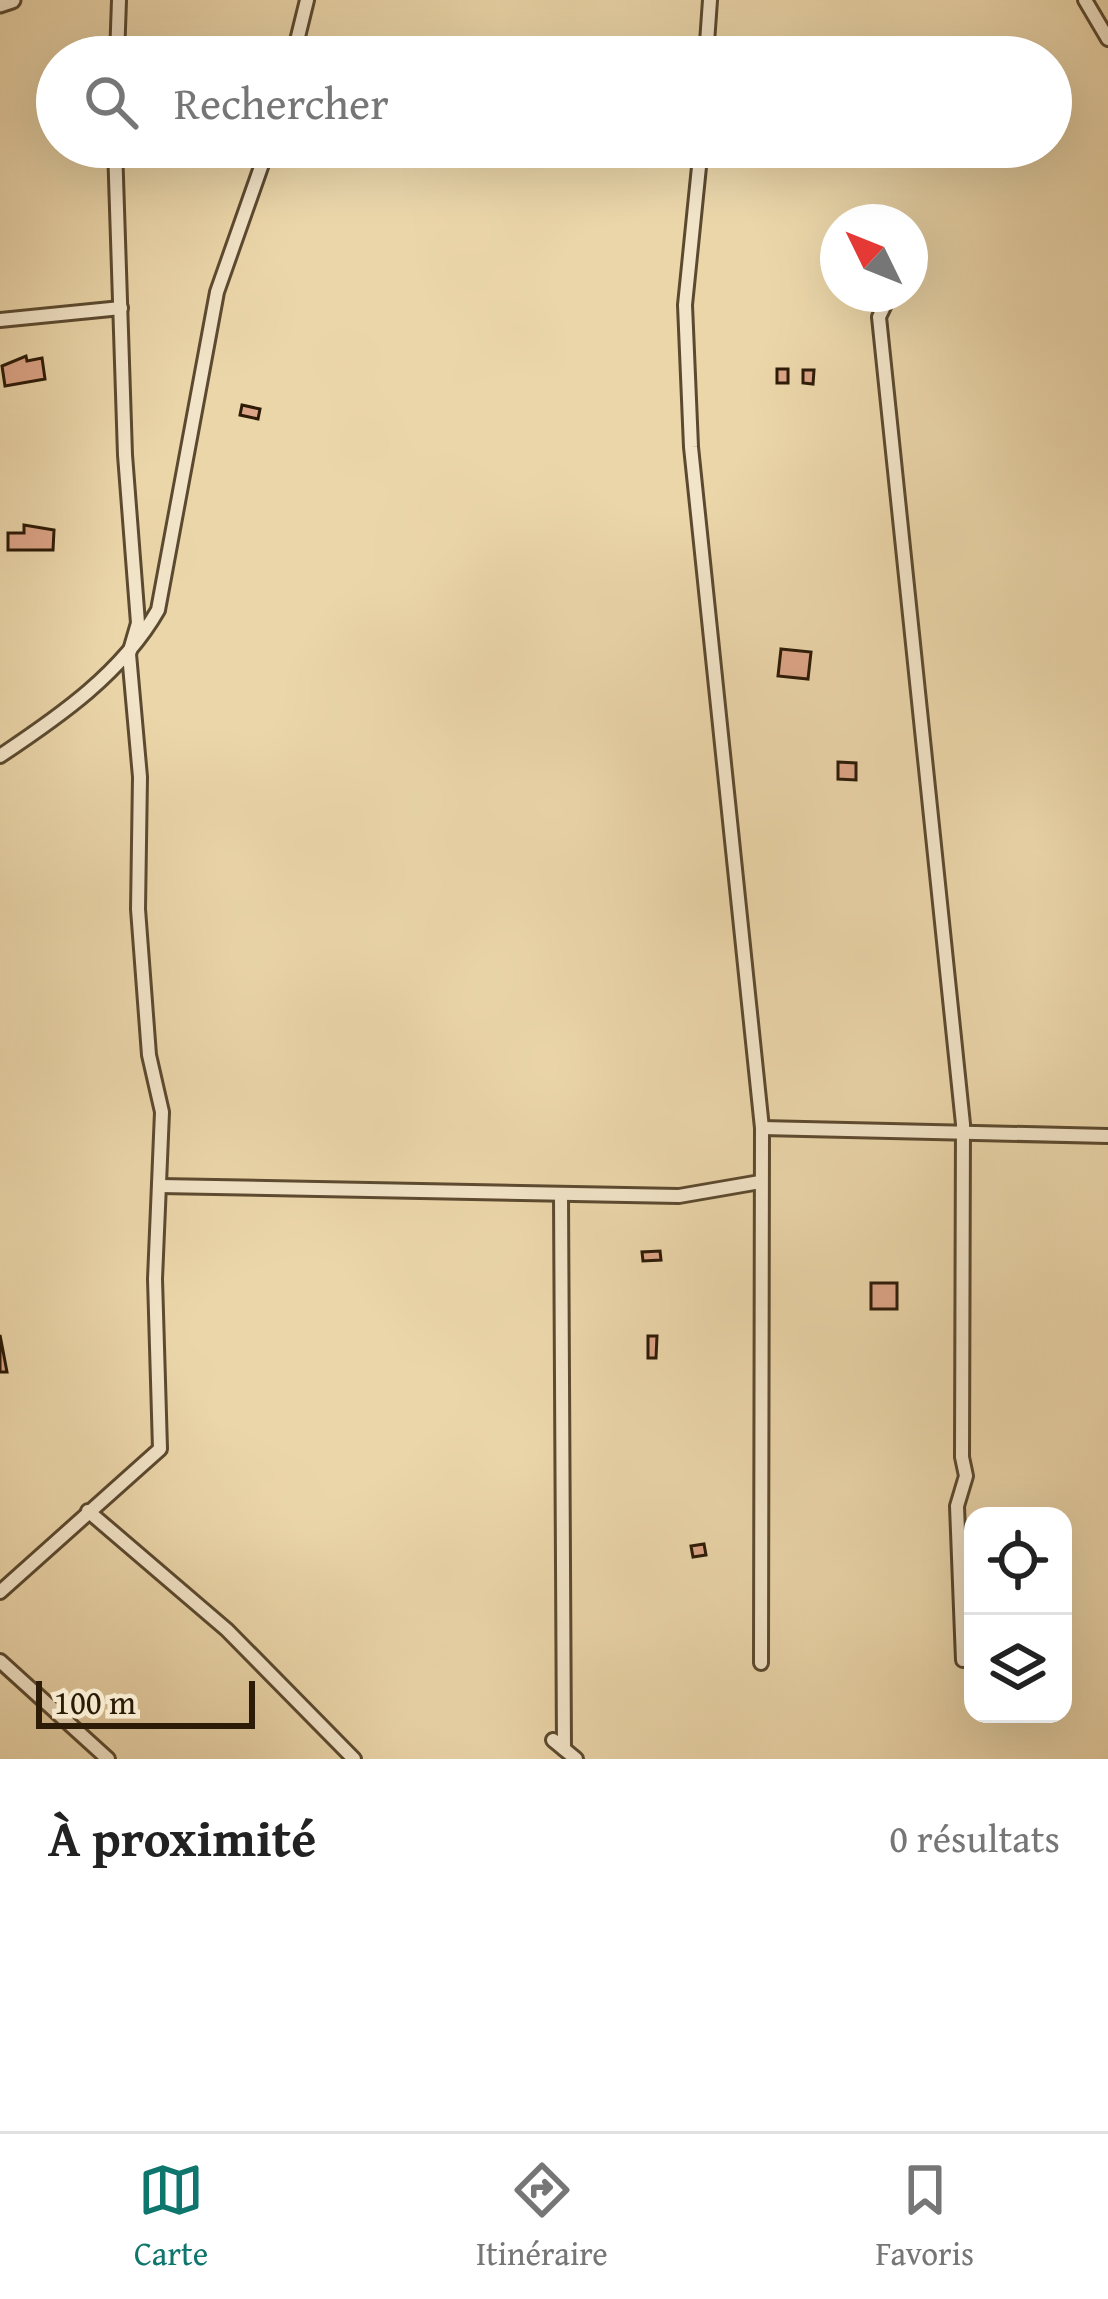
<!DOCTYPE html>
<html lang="fr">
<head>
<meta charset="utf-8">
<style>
  :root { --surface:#fff; --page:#f6f6f6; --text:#222; --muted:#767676; --line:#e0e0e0; --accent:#0f766e }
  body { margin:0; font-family:"Gentium Book Plus",serif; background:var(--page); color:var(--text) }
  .controls { position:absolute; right:36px; bottom:36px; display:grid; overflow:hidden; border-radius:24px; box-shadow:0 12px 48px #0002 }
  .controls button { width:108px; height:108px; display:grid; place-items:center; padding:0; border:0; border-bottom:3px solid var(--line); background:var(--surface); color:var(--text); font:60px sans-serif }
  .compass { position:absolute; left:820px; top:204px; width:108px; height:108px; border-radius:50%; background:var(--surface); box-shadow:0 12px 48px #0002; rotate:313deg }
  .scale { position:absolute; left:36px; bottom:30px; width:219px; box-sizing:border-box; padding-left:12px; border:6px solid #2c1b07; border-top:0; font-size:33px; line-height:42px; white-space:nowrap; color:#2c1b07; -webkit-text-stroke:9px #f2e4c8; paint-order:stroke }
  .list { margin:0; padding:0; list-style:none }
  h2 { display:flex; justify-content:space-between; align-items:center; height:156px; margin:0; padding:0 48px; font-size:51px }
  h2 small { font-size:39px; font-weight:400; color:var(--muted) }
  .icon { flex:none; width:66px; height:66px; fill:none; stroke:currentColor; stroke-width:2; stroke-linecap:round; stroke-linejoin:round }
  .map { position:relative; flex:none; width:1108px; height:1759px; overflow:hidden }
  .search { position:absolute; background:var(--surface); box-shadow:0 12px 48px #0002; left:36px; right:36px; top:36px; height:132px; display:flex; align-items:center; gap:30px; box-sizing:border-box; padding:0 42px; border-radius:66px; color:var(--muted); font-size:45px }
  .sheet { height:372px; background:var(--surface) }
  nav { display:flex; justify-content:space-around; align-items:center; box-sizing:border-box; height:168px; border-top:3px solid var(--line); background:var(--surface); font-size:33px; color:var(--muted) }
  nav a { display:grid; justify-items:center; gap:6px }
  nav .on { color:var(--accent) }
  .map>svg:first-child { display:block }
</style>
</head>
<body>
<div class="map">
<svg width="1108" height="1759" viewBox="0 0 1108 1759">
  <rect width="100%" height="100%" fill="#ebd6aa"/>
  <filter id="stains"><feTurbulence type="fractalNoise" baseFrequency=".00167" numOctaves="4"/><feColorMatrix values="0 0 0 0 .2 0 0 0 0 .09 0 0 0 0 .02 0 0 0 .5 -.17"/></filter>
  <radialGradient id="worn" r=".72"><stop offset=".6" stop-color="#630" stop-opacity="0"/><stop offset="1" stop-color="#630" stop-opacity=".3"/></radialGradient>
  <g fill="#dda588" stroke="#2c1b07" stroke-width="3">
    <polygon points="26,356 27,361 42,358 45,379 5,386 2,366"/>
    <rect x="777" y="369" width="11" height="14"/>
    <polygon points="803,370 814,370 813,384 803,383"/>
    <polygon points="242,405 260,409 258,419 240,415"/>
    <polygon points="24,525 54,530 53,550 8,550 8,533 24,533"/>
    <polygon points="781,649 811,652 808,679 778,676"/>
    <polygon points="838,762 856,763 856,780 838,779"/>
    <polygon points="660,1251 661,1260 643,1261 642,1252"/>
    <rect x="871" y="1283" width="26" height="26"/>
    <polygon points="0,1335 7,1372 0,1372"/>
    <polygon points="648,1336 657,1336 656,1358 648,1358"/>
    <polygon points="704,1544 706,1555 693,1557 691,1546"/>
  </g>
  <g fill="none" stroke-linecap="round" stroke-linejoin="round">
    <g stroke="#5c4a30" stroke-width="18">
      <g id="minor">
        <polyline points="1085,0 1108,39"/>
        <polyline points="117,57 119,0"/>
        <polyline points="293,57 307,0"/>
        <polyline points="706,57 710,0"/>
        <polyline points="701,147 685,305 691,447 762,1128 761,1663"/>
        <polyline points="890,294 879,317 963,1124 962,1457 966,1476 957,1506 963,1660"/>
        <polyline points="0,320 121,308"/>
        <path d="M0,756c60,-40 122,-83 158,-146l59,-318 51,-145"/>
        <polyline points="762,1128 1108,1136"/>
        <polyline points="160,1186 679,1196 760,1182"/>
        <polyline points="561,1195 564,1749"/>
        <polyline points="88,1511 227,1630 354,1759"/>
        <polyline points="0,1592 160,1449 155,1279 162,1112 149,1055 138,909 140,777 129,654 138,623 125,455 115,147"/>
        <polyline points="0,1661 108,1759"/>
        <polyline points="553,1740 576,1759"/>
      </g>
    </g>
    <g stroke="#5c4a30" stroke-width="21">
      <polyline id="tertiary" points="0,4 12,0"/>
    </g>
    <use href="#minor" stroke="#f2e4c8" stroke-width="12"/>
    <use href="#tertiary" stroke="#f2e4c8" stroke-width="15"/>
  </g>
  <rect width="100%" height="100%" filter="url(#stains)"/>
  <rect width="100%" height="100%" fill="url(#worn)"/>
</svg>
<div class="controls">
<button><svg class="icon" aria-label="locate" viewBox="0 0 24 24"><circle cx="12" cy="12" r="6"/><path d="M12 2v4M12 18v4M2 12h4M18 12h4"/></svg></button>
<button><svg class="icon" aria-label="layers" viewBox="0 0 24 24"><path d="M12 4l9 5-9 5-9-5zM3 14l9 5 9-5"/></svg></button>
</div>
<svg class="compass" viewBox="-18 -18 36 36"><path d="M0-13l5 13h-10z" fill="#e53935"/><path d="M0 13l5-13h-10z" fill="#767676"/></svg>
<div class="scale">100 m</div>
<div class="search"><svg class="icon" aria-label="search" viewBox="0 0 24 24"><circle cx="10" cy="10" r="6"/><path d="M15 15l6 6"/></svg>Rechercher</div>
</div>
<section class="sheet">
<h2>À proximité<small>0 résultats</small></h2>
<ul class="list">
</ul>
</section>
<nav>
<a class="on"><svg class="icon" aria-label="map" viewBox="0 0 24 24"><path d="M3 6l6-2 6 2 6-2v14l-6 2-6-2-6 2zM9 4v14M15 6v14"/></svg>Carte</a>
<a><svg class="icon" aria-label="directions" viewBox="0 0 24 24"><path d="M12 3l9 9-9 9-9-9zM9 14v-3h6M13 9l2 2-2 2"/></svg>Itinéraire</a>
<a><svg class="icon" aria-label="saved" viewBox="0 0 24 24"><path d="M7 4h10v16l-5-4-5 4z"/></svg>Favoris</a>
</nav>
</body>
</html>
